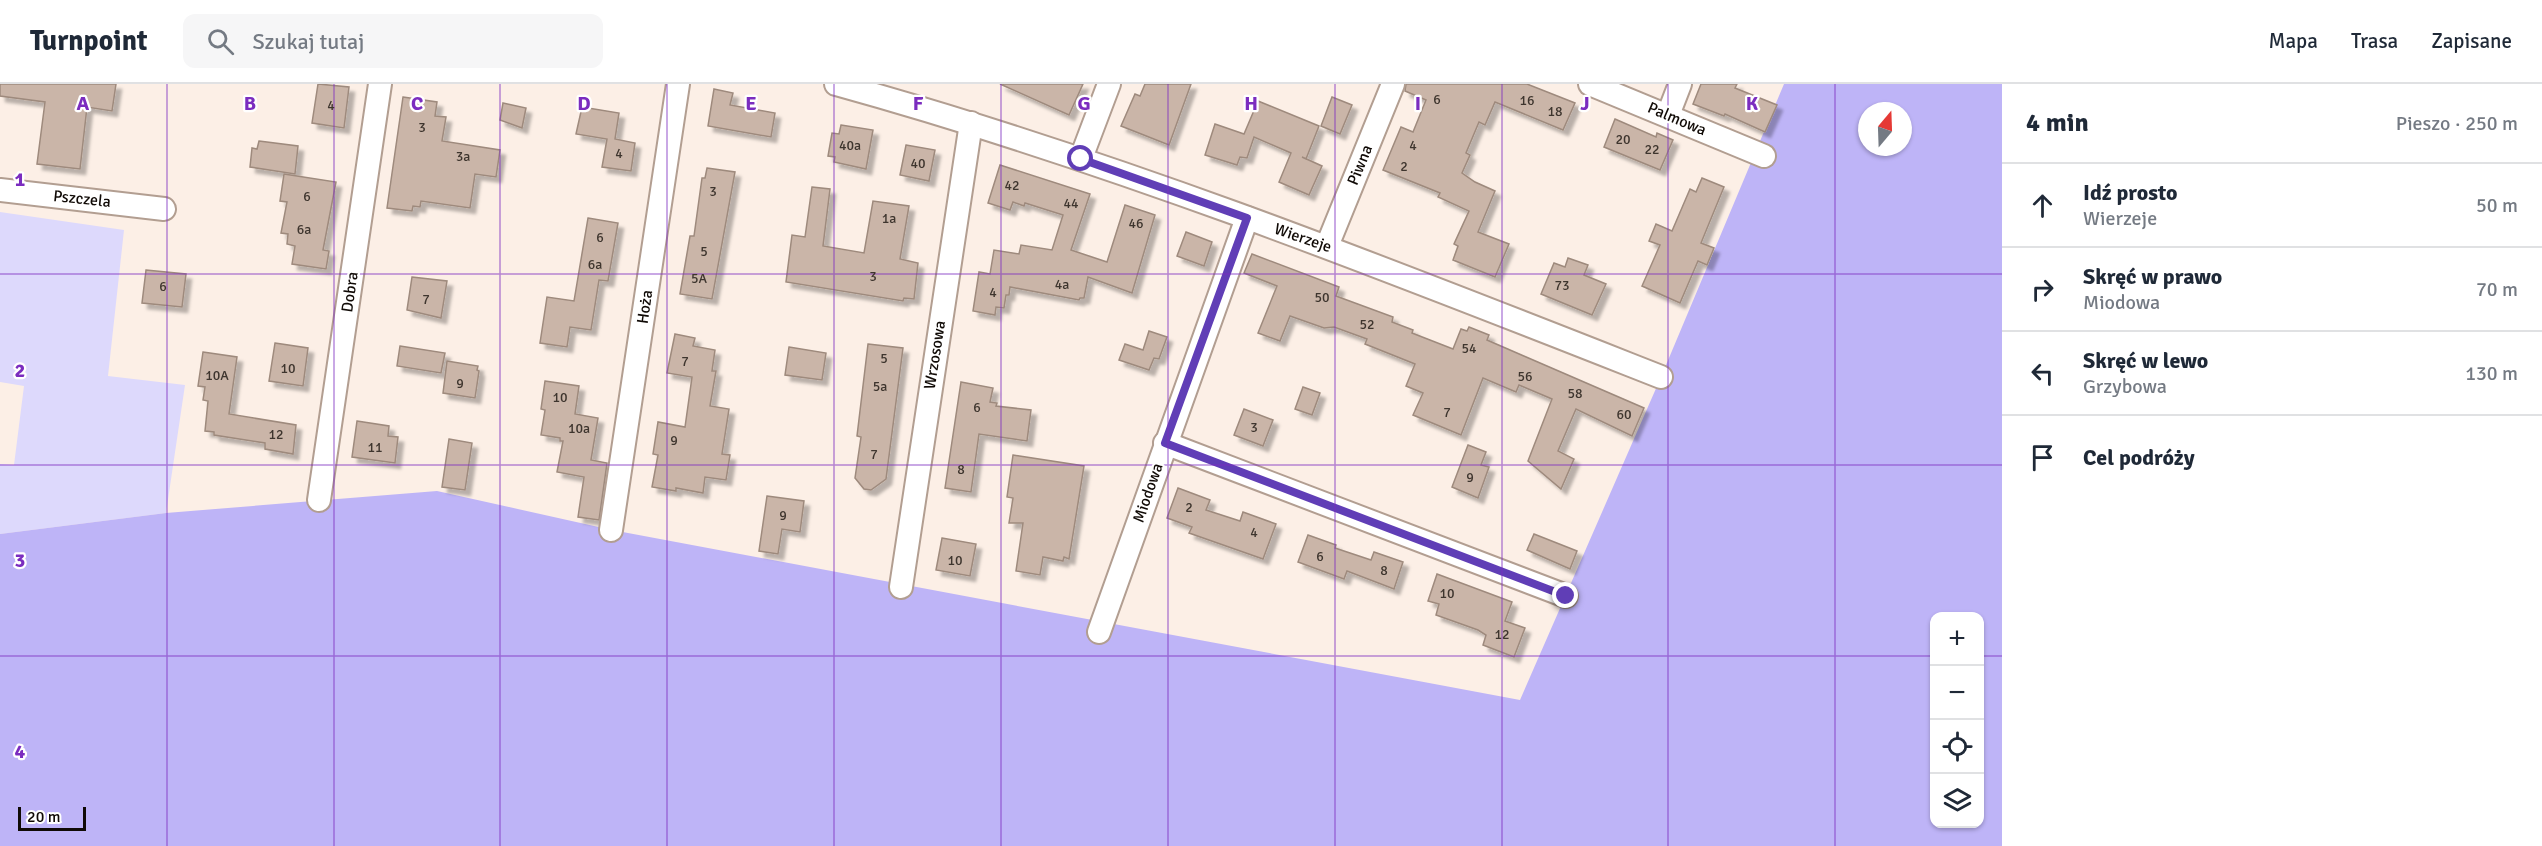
<!DOCTYPE html>
<html lang="pl">
<head>
<meta charset="utf-8">
<style>
  :root { --surface:#fff; --page:#f6f6f7; --text:#1f2937; --muted:#747a83; --line:#e0e1e3 }
  body { margin:0; font-family:Signika,sans-serif; background:var(--page); color:var(--text) }
  .controls { position:absolute; right:18px; bottom:18px; display:grid; overflow:hidden; border-radius:12px; box-shadow:0 2px 4px #0004 }
  .controls button { width:54px; height:54px; display:grid; place-items:center; padding:0; border:0; border-bottom:2px solid var(--line); background:var(--surface); color:var(--text); font:30px sans-serif }
  .compass { position:absolute; left:1858px; top:18px; width:54px; height:54px; border-radius:50%; background:var(--surface); box-shadow:0 2px 4px #0004; rotate:19deg }
  .scale { position:absolute; left:18px; bottom:15px; width:68px; box-sizing:border-box; padding-left:6px; border:3px solid #100a06; border-top:0; font-size:16px; line-height:21px; white-space:nowrap; color:#100a06; -webkit-text-stroke:4px #fff; paint-order:stroke }
  .stop { position:absolute; width:18px; height:18px; margin:-14px; border:4px solid #603eb6; border-radius:50%; background:#fff }
  .stop.end { background:#603eb6; border-color:#fff; box-shadow:0 2px 6px #0008 }
  .list { margin:0; padding:0; list-style:none }
  h2 { display:flex; justify-content:space-between; align-items:center; height:78px; margin:0; padding:0 24px; font-size:26px }
  h2 small { font-size:20px; font-weight:400; color:var(--muted) }
  .list li { display:grid; grid-template-columns:39px 1fr auto; gap:18px; align-items:center; box-sizing:border-box; height:84px; padding:0 24px; border-top:2px solid var(--line) }
  .list b { display:block; font-size:22px; white-space:nowrap }
  .list p { margin:0; font-size:20px; white-space:nowrap; color:var(--muted) }
  .list em { font-size:20px; font-style:normal; color:var(--muted) }
  .icon { flex:none; width:33px; height:33px; fill:none; stroke:currentColor; stroke-width:2; stroke-linecap:round; stroke-linejoin:round }
  .map { position:relative; flex:none; width:2002px; height:762px; overflow:hidden }
  header { display:flex; align-items:center; gap:36px; box-sizing:border-box; height:84px; padding:0 30px; background:var(--surface); border-bottom:2px solid var(--line) }
  header strong { font-size:28px }
  nav { display:flex; gap:33px; margin-inline-start:auto; font-size:21px }
  .search { width:420px; height:54px; background:var(--page); display:flex; align-items:center; gap:15px; box-sizing:border-box; padding:0 21px; border-radius:12px; color:var(--muted); font-size:22px }
  main { display:flex }
  aside { flex:1; background:var(--surface) }
  .map>svg:first-child { display:block }
</style>
</head>
<body>
<header>
<strong>Turnpoint</strong>
<div class="search"><svg class="icon" aria-label="search" viewBox="0 0 24 24"><circle cx="10" cy="10" r="6"/><path d="M15 15l6 6"/></svg>Szukaj tutaj</div>
<nav><a>Mapa</a><a>Trasa</a><a>Zapisane</a></nav>
</header>
<main>
<div class="map">
<svg width="2002" height="762" viewBox="0 0 2002 762">
  <defs>
    <filter id="shadow"><feDropShadow dx="5.5" dy="5.5" stdDeviation="1.5" flood-color="#0004"/></filter>
  </defs>
  <rect width="100%" height="100%" fill="#fcefe6"/>
  <polygon fill="#ddd9fc" points="0,128 124,146 108,292 185,301 166,429 0,450 0,380 14,381 24,302 0,298"/>
  <path fill="#beb4f7" fill-rule="evenodd" d="M1784,0h218v762h-2002v-312l166,-21 271,-22 175,39 908,170 141,-323zM1867,27h36v36h-36zM1934,532h46v208h-46z"/>
  <g fill="#cab5a8" stroke="#9e8a7d" stroke-width="1.5" filter="url(#shadow)">
    <polygon points="0,0 116,0 112,27 87,23 80,85 37,80 45,18 0,12"/>
    <polygon points="318,0 349,3 344,44 312,39"/>
    <polygon points="1000,0 1083,0 1069,31"/>
    <polygon points="1145,0 1191,0 1169,61 1121,42 1135,10 1140,12"/>
    <polygon points="1406,0 1527,0 1575,19 1563,46 1495,18 1485,41 1479,38 1466,69 1470,71 1462,89 1475,98 1495,107 1478,148 1509,160 1495,193 1453,176 1458,162 1454,160 1469,127 1438,113 1440,109 1383,86 1401,43 1413,48 1426,16 1405,7"/>
    <polygon points="1701,0 1737,0 1735,4 1777,21 1765,48 1725,30 1724,32 1693,20"/>
    <polygon points="714,5 733,9 730,21 775,29 771,53 708,42"/>
    <polygon points="403,13 437,18 435,32 446,33 442,57 500,66 496,93 475,90 470,124 421,117 420,123 413,122 412,127 387,124"/>
    <polygon points="1332,13 1352,21 1340,50 1321,42"/>
    <polygon points="1258,17 1319,42 1306,75 1302,73 1322,82 1309,111 1279,98 1291,69 1254,53 1247,74 1240,73 1237,81 1205,71 1215,40 1244,50"/>
    <polygon points="503,19 526,24 522,44 500,36"/>
    <polygon points="582,23 619,29 615,55 635,59 631,87 602,83 607,55 576,50"/>
    <polygon points="1615,35 1656,53 1657,49 1673,56 1660,86 1604,63"/>
    <polygon points="841,41 873,46 866,85 834,78 835,73 828,72 832,49 839,50"/>
    <polygon points="259,57 298,62 295,90 250,83 252,64 257,65"/>
    <polygon points="906,61 935,66 929,97 900,91"/>
    <polygon points="1000,81 1090,110 1071,166 1107,178 1125,121 1155,131 1132,209 1088,193 1084,214 1080,214 1079,216 1010,203 1009,211 1006,211 1004,224 996,223 995,231 973,227 979,188 990,190 994,166 1019,170 1021,161 1052,166 1063,131 1025,119 1024,122 1013,118 1010,126 988,119"/>
    <polygon points="707,84 735,88 712,215 680,210 690,152 694,152 702,94 705,94"/>
    <polygon points="284,90 336,98 323,166 329,167 326,185 292,180 295,162 287,160 288,150 281,149 287,118 280,117"/>
    <polygon points="1702,94 1724,103 1701,159 1714,164 1707,181 1698,177 1680,219 1642,202 1660,161 1649,157 1656,140 1672,147 1690,105 1696,108"/>
    <polygon points="812,103 830,105 823,162 864,169 873,117 909,122 900,175 918,179 914,215 904,214 903,217 786,198 792,151 805,153"/>
    <polygon points="588,134 618,139 608,197 599,196 591,246 570,243 567,263 540,259 547,213 574,217"/>
    <polygon points="1186,148 1212,158 1204,182 1177,172"/>
    <polygon points="1252,170 1339,203 1336,212 1393,233 1392,238 1413,246 1412,249 1453,265 1461,245 1467,247 1469,243 1489,251 1487,256 1644,324 1632,352 1576,325 1558,367 1574,375 1561,405 1528,377 1552,315 1519,301 1516,308 1483,294 1461,351 1413,331 1423,309 1406,302 1415,280 1365,260 1367,255 1334,243 1324,244 1290,232 1280,257 1258,249 1277,202 1244,189"/>
    <polygon points="1568,174 1588,181 1584,191 1606,200 1592,231 1541,210 1554,179 1565,183"/>
    <polygon points="146,186 186,190 182,223 142,219"/>
    <polygon points="412,193 447,197 441,234 407,226"/>
    <polygon points="1149,247 1167,253 1159,275 1154,274 1149,286 1119,276 1125,260 1143,266"/>
    <polygon points="675,250 695,254 693,262 715,266 712,287 716,287 710,322 729,325 722,370 730,371 726,396 705,393 703,409 676,404 676,407 652,403 658,371 653,370 658,338 685,343 692,293 667,289"/>
    <polygon points="275,259 308,264 303,302 269,297"/>
    <polygon points="868,260 903,264 886,395 871,406 864,405 855,394 861,353 857,352"/>
    <polygon points="400,262 445,269 441,289 397,282"/>
    <polygon points="789,263 826,269 822,296 785,291"/>
    <polygon points="203,268 237,273 229,330 296,341 293,370 265,365 265,359 214,351 214,348 205,347 208,317 203,316 205,303 198,302"/>
    <polygon points="447,277 478,282 477,286 479,287 475,314 443,309"/>
    <polygon points="545,297 579,302 575,330 598,334 591,376 607,379 599,436 578,433 584,393 557,388 563,357 560,357 560,354 541,351 545,326 541,325"/>
    <polygon points="961,298 993,304 990,318 997,319 996,322 1031,326 1027,357 979,350 971,408 945,404"/>
    <polygon points="1303,303 1320,309 1312,331 1295,325"/>
    <polygon points="1244,325 1273,336 1263,362 1234,351"/>
    <polygon points="357,337 389,342 388,352 398,353 395,379 352,373"/>
    <polygon points="449,355 472,359 465,406 442,403"/>
    <polygon points="1468,361 1486,368 1481,381 1489,383 1478,414 1452,403"/>
    <polygon points="1013,371 1084,382 1069,475 1064,473 1063,477 1043,473 1040,491 1016,487 1023,439 1009,439 1013,414 1007,413"/>
    <polygon points="1178,404 1210,416 1206,426 1240,437 1243,428 1276,440 1263,475 1189,449 1192,443 1167,434"/>
    <polygon points="767,412 804,417 800,448 782,445 778,470 759,467"/>
    <polygon points="1534,450 1577,467 1570,485 1527,466"/>
    <polygon points="1308,451 1336,461 1335,464 1371,476 1374,468 1403,478 1394,505 1347,487 1344,495 1298,478"/>
    <polygon points="942,454 976,460 970,492 936,486"/>
    <polygon points="1437,490 1512,518 1505,537 1525,544 1514,573 1483,561 1486,551 1478,546 1436,531 1439,520 1428,517"/>
  </g>
  <g fill="none" stroke-linecap="round" stroke-linejoin="round">
    <g stroke="#b29e91" stroke-width="26">
      <g id="minor">
        <path d="M836,0c282,78 553,186 825,293"/>
        <polyline points="1590,0 1764,72"/>
        <polyline points="1668,31 1680,0"/>
        <polyline points="1081,74 1109,0"/>
        <polyline points="0,106 164,125"/>
        <polyline points="1327,162 1393,0"/>
        <polyline points="1165,359 1566,512"/>
        <polyline points="319,416 380,0"/>
        <polyline points="611,446 678,0"/>
        <polyline points="901,503 971,39"/>
        <polyline points="1099,548 1247,134"/>
      </g>
    </g>
    <use href="#minor" stroke="#fff" stroke-width="22"/>
  </g>
  <g fill="none" stroke-linecap="round" stroke-linejoin="round">
    <polyline stroke="#603eb6" stroke-width="8" points="1081,75 1247,134 1165,359 1566,512"/>
  </g>
  <path fill="none" stroke="#7b2cbf" stroke-width="1.5" stroke-opacity="0.55" d="M167,0v762M334,0v762M500,0v762M667,0v762M834,0v762M1001,0v762M1168,0v762M1335,0v762M1502,0v762M1668,0v762M1835,0v762M0,190h2002M0,381h2002M0,572h1934M1980,572h22"/>
  <g text-anchor="middle" dominant-baseline="central" stroke-width="4.5" stroke-linejoin="round" paint-order="stroke">
    <g font-size="14" fill="#3e352e">
      <text x="1437" y="15">6</text>
      <text x="1527" y="16">16</text>
      <text x="331" y="21">4</text>
      <text x="1555" y="27">18</text>
      <text x="422" y="43">3</text>
      <text x="1623" y="55">20</text>
      <text x="850" y="61">40a</text>
      <text x="1413" y="61">4</text>
      <text x="1652" y="65">22</text>
      <text x="619" y="69">4</text>
      <text x="463" y="72">3a</text>
      <text x="918" y="79">40</text>
      <text x="1404" y="82">2</text>
      <text x="1012" y="101">42</text>
      <text x="713" y="107">3</text>
      <text x="307" y="112">6</text>
      <text x="1071" y="119">44</text>
      <text x="889" y="134">1a</text>
      <text x="1136" y="139">46</text>
      <text x="304" y="145">6a</text>
      <text x="600" y="153">6</text>
      <text x="704" y="167">5</text>
      <text x="595" y="180">6a</text>
      <text x="873" y="192">3</text>
      <text x="699" y="194">5A</text>
      <text x="1062" y="200">4a</text>
      <text x="1562" y="201">73</text>
      <text x="163" y="202">6</text>
      <text x="993" y="208">4</text>
      <text x="1322" y="213">50</text>
      <text x="426" y="215">7</text>
      <text x="1367" y="240">52</text>
      <text x="1469" y="264">54</text>
      <text x="884" y="274">5</text>
      <text x="685" y="277">7</text>
      <text x="288" y="284">10</text>
      <text x="217" y="291">10A</text>
      <text x="1525" y="292">56</text>
      <text x="460" y="299">9</text>
      <text x="880" y="302">5a</text>
      <text x="1575" y="309">58</text>
      <text x="560" y="313">10</text>
      <text x="977" y="323">6</text>
      <text x="1447" y="328">7</text>
      <text x="1624" y="330">60</text>
      <text x="1254" y="343">3</text>
      <text x="579" y="344">10a</text>
      <text x="276" y="350">12</text>
      <text x="674" y="356">9</text>
      <text x="375" y="363">11</text>
      <text x="874" y="370">7</text>
      <text x="961" y="385">8</text>
      <text x="1470" y="393">9</text>
      <text x="1189" y="423">2</text>
      <text x="783" y="431">9</text>
      <text x="1254" y="448">4</text>
      <text x="1320" y="472">6</text>
      <text x="955" y="476">10</text>
      <text x="1384" y="486">8</text>
      <text x="1447" y="509">10</text>
      <text x="1502" y="550">12</text>
    </g>
    <g font-size="16" fill="#100a06" stroke="#fff">
      <text transform="translate(1677 35) rotate(23)">Palmowa</text>
      <text transform="translate(1360 81) rotate(-68)">Piwna</text>
      <text transform="translate(82 115) rotate(6)">Pszczela</text>
      <text transform="translate(1303 154) rotate(19)">Wierzeje</text>
      <text transform="translate(350 208) rotate(-82)">Dobra</text>
      <text transform="translate(645 223) rotate(-82)">Hoża</text>
      <text transform="translate(935 271) rotate(-81)">Wrzosowa</text>
      <text transform="translate(1148 409) rotate(-71)">Miodowa</text>
    </g>
  </g>
  <g font-size="20" text-anchor="middle" font-weight="bold" fill="#7b2cbf" stroke="#fff" stroke-width="4.5" stroke-linejoin="round" paint-order="stroke">
    <text x="83" y="26">A</text>
    <text x="250" y="26">B</text>
    <text x="417" y="26">C</text>
    <text x="584" y="26">D</text>
    <text x="751" y="26">E</text>
    <text x="918" y="26">F</text>
    <text x="1084" y="26">G</text>
    <text x="1251" y="26">H</text>
    <text x="1418" y="26">I</text>
    <text x="1585" y="26">J</text>
    <text x="1752" y="26">K</text>
    <text x="20" y="102">1</text>
    <text x="20" y="293">2</text>
    <text x="20" y="483">3</text>
    <text x="20" y="674">4</text>
  </g>
</svg>
<div class="controls">
<button>+</button>
<button>−</button>
<button><svg class="icon" aria-label="locate" viewBox="0 0 24 24"><circle cx="12" cy="12" r="6"/><path d="M12 2v4M12 18v4M2 12h4M18 12h4"/></svg></button>
<button><svg class="icon" aria-label="layers" viewBox="0 0 24 24"><path d="M12 4l9 5-9 5-9-5zM3 14l9 5 9-5"/></svg></button>
</div>
<svg class="compass" viewBox="-18 -18 36 36"><path d="M0-13l5 13h-10z" fill="#e53935"/><path d="M0 13l5-13h-10z" fill="#747a83"/></svg>
<div class="scale">20 m</div>
<div class="stop" style="left:1081px;top:75px"></div>
<div class="stop end" style="left:1566px;top:512px"></div>
</div>
<aside>
<h2>4 min<small>Pieszo · 250 m</small></h2>
<ul class="list">
<li><svg class="icon" aria-label="ahead" viewBox="0 0 24 24"><path d="M12 20V5M6 11l6-6 6 6"/></svg><div><b>Idź prosto</b><p>Wierzeje</p></div><em>50 m</em></li>
<li><svg class="icon" aria-label="right" viewBox="0 0 24 24"><path d="M7 20v-9h11M14 6l5 5-5 5"/></svg><div><b>Skręć w prawo</b><p>Miodowa</p></div><em>70 m</em></li>
<li><svg class="icon" aria-label="left" viewBox="0 0 24 24"><path d="M17 20v-9H6M10 6l-5 5 5 5"/></svg><div><b>Skręć w lewo</b><p>Grzybowa</p></div><em>130 m</em></li>
<li><svg class="icon" aria-label="arrive" viewBox="0 0 24 24"><path d="M6 21V4h12l-3 4 3 4H6"/></svg><div><b>Cel podróży</b></div></li>
</ul>
</aside>
</main>
</body>
</html>
